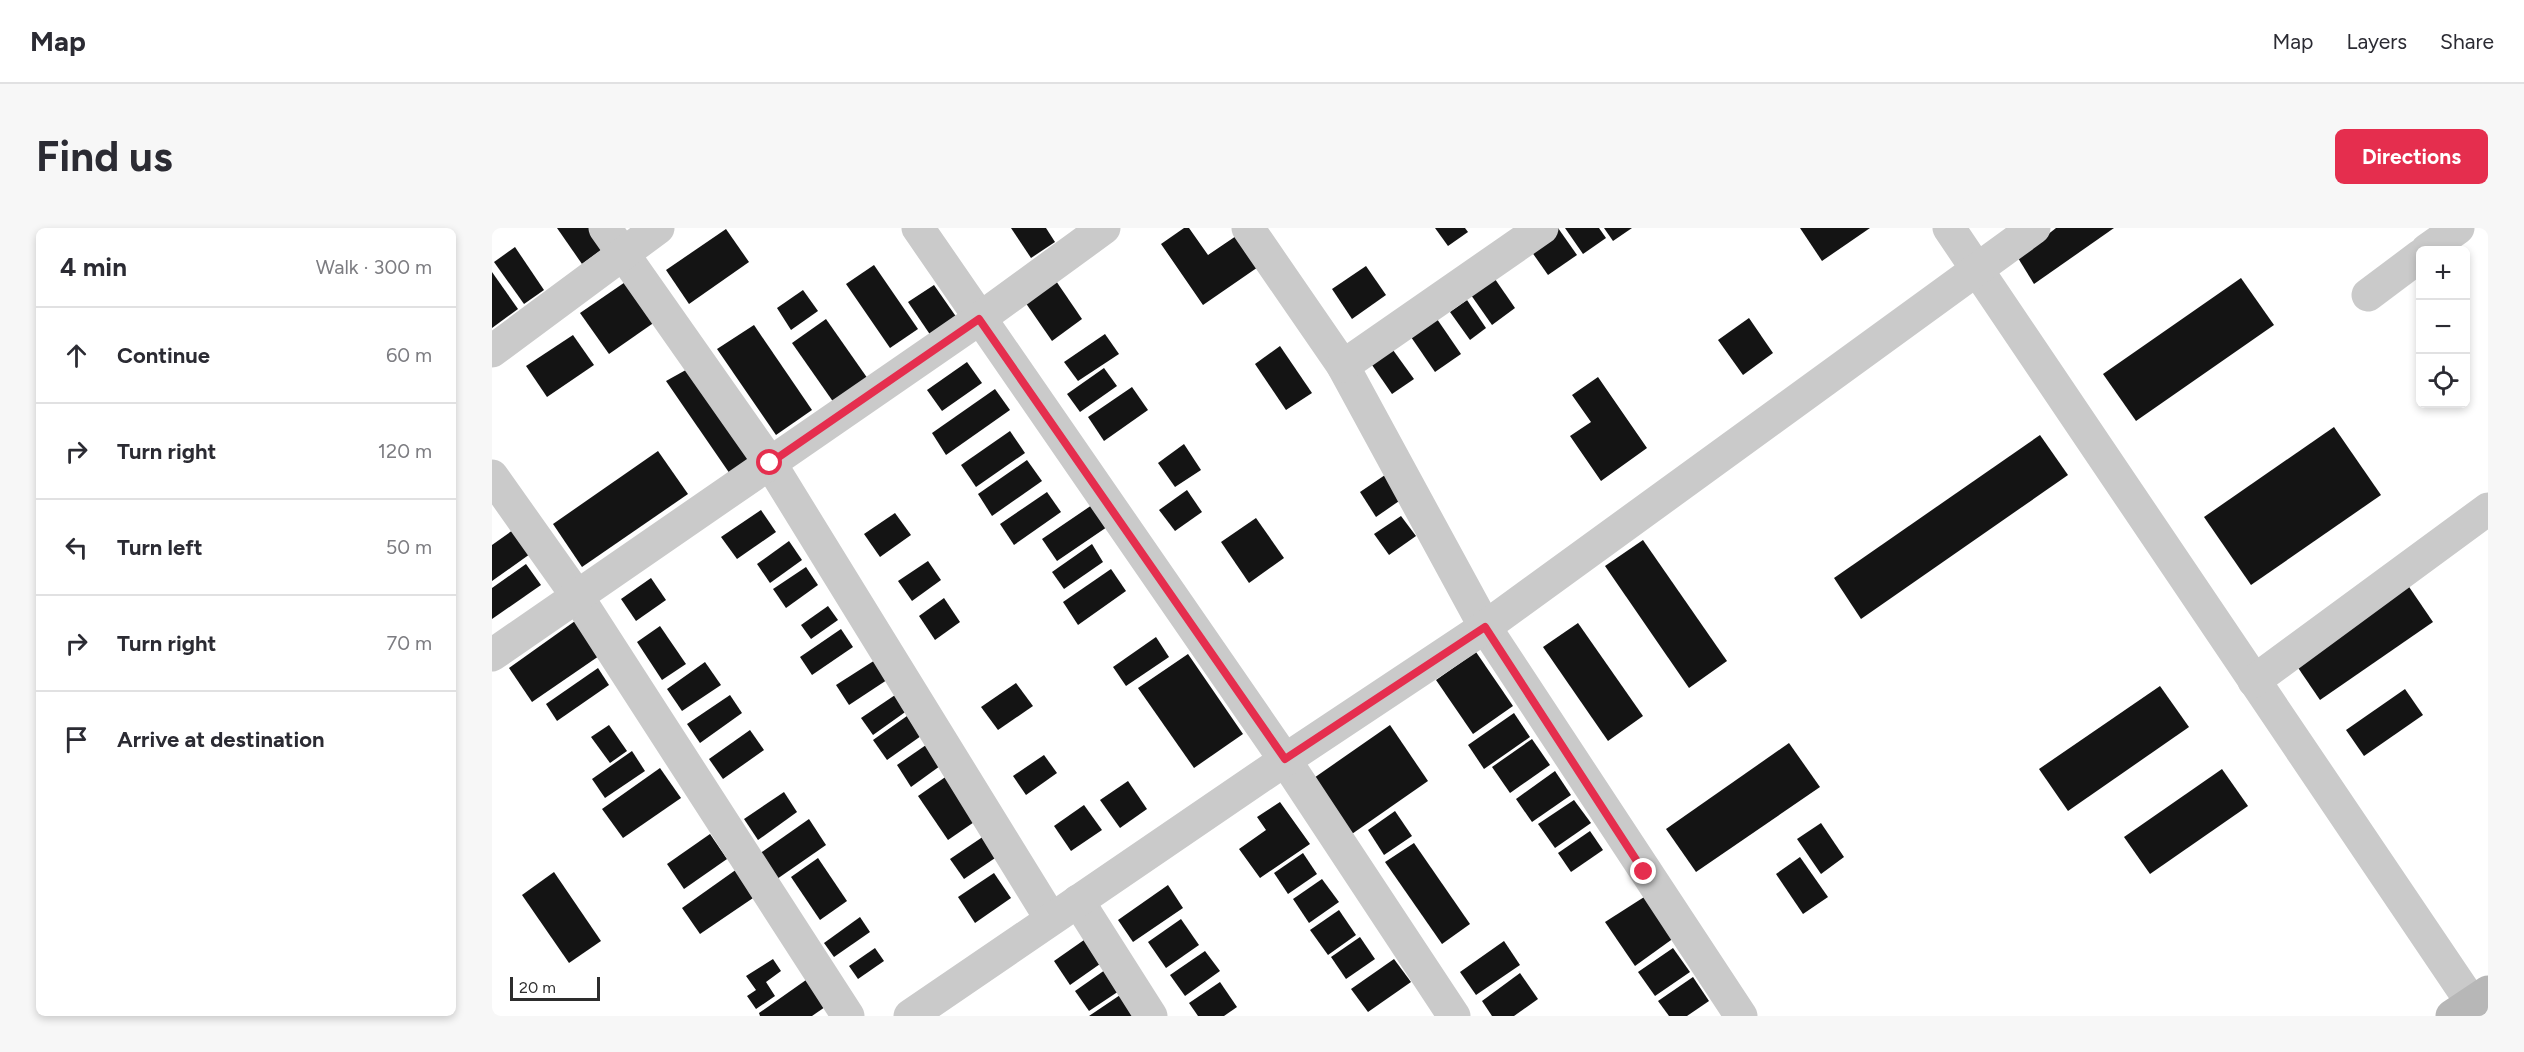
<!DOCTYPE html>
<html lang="en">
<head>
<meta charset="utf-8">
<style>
  :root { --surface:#fff; --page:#f7f7f7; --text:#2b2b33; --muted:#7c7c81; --line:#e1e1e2; --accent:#e52e4e }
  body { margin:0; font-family:Figtree,sans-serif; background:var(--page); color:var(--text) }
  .controls { position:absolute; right:18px; top:18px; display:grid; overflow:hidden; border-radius:9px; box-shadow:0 3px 9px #0003 }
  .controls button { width:54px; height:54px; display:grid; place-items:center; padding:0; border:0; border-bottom:2px solid var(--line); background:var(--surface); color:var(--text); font:30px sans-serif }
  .scale { position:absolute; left:18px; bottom:15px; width:90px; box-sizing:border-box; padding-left:6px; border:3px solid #2d2d2d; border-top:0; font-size:16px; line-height:21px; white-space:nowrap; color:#2d2d2d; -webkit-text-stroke:4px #fff; paint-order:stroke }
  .stop { position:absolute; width:18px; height:18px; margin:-14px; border:4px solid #e52e4e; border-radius:50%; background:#fff }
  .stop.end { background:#e52e4e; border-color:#fff; box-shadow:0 2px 6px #0008 }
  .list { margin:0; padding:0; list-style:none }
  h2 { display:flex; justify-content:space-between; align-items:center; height:78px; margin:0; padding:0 24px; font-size:26px }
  h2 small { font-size:20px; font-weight:400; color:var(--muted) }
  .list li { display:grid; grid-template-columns:39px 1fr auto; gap:18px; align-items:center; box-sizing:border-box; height:96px; padding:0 24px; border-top:2px solid var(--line) }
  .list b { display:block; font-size:22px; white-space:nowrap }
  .list em { font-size:20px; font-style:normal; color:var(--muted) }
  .icon { flex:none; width:33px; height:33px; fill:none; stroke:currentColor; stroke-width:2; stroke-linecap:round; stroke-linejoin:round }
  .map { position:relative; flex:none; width:1996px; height:788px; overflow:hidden; border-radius:9px }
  header { display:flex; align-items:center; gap:36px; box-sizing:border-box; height:84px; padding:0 30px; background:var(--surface); border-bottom:2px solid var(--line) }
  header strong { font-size:28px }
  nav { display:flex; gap:33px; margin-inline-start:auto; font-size:21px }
  .intro { display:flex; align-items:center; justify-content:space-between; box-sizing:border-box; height:144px; padding:0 36px }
  h1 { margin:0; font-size:42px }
  .button { padding:15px 27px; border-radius:9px; background:var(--accent); color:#fff; font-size:21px; font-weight:700 }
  main { display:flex; gap:36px; padding:0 36px }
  aside { flex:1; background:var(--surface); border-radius:9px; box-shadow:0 3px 9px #0003 }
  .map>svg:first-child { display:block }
</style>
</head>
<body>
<header>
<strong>Map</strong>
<nav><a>Map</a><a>Layers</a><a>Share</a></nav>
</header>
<div class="intro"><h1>Find us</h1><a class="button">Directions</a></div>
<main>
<aside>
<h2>4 min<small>Walk · 300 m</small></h2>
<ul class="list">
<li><svg class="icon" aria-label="ahead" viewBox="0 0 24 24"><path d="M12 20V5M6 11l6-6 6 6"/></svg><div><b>Continue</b></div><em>60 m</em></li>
<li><svg class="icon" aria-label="right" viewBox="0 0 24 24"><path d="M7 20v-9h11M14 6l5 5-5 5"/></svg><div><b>Turn right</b></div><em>120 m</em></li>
<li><svg class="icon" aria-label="left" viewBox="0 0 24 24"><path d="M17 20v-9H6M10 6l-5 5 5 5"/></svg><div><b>Turn left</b></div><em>50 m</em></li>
<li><svg class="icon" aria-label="right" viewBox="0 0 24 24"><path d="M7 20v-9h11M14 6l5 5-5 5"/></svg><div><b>Turn right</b></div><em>70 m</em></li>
<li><svg class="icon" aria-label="arrive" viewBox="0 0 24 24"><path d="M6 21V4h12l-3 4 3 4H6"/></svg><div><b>Arrive at destination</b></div></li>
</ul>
</aside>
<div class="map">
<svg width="1996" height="788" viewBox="0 0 1996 788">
  <rect width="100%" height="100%" fill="#fff"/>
  <g fill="#141414">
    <polygon points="65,0 103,0 115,18 90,36"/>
    <polygon points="519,0 554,0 563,14 539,30"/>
    <polygon points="692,0 697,0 716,27 747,6 769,37 711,77 669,16"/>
    <polygon points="943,0 973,0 976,4 956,18"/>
    <polygon points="1066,0 1085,27 1056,47 1037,20"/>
    <polygon points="1073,0 1107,0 1114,10 1091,26"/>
    <polygon points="1112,0 1140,0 1121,13"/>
    <polygon points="1308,0 1378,0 1330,33"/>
    <polygon points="1564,0 1622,0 1542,56 1526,30"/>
    <polygon points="234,1 257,34 197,76 174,42"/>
    <polygon points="23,19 52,62 32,76 2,34"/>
    <polygon points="382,37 426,101 398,120 354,56"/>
    <polygon points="874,38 894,67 860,91 840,61"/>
    <polygon points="0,44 26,81 0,100"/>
    <polygon points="142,48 170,89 117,126 88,85"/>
    <polygon points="562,50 590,91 560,113 531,71"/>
    <polygon points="1749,50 1782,97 1644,193 1611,146"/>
    <polygon points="1003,51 1023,80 1000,97 979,67"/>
    <polygon points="442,57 465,90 439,108 416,74"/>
    <polygon points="311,62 326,83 299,102 285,80"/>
    <polygon points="975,72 994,100 978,112 958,84"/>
    <polygon points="1257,90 1281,125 1251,147 1226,112"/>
    <polygon points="334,91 376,151 342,175 300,115"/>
    <polygon points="945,91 969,126 943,144 919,109"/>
    <polygon points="262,97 320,182 284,207 225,121"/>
    <polygon points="613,106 627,126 586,153 572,134"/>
    <polygon points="81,107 102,137 55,169 34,138"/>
    <polygon points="788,118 820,165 794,182 763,136"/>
    <polygon points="901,122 922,151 900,166 880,137"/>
    <polygon points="475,134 490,155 450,183 435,162"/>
    <polygon points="201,138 266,230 238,246 174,153"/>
    <polygon points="612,140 625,158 588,184 575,166"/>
    <polygon points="1106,149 1155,220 1109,253 1078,208 1099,194 1080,167"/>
    <polygon points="640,159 656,182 612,213 596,189"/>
    <polygon points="503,161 518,182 454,227 440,205"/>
    <polygon points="1842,199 1889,267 1759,357 1712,289"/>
    <polygon points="518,203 533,225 484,259 469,237"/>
    <polygon points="1548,207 1576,247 1369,391 1342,350"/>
    <polygon points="692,216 709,242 683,259 666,235"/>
    <polygon points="166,223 196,266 90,339 61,296"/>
    <polygon points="535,232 550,253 500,288 486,266"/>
    <polygon points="893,247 910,271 884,289 868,264"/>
    <polygon points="695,262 710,284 683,303 667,282"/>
    <polygon points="555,264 569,284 522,317 508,296"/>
    <polygon points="600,277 615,299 565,333 550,311"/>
    <polygon points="269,282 284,304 245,331 229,309"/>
    <polygon points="403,285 419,307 388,329 372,306"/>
    <polygon points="909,288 924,308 897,327 882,306"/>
    <polygon points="764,290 792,330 757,355 729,314"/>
    <polygon points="21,302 38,326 0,353 0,317"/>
    <polygon points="1151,312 1235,433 1197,460 1113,338"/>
    <polygon points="297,313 310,332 278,355 265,336"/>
    <polygon points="600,316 611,334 572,361 560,344"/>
    <polygon points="436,333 449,352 420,373 406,353"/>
    <polygon points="34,336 49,357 0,391 0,360"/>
    <polygon points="314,339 326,357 294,380 281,361"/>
    <polygon points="619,341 634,363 586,397 571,374"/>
    <polygon points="159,350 174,372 144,393 129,371"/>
    <polygon points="1911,350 1941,394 1828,472 1798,428"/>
    <polygon points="452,370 468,394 443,412 427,388"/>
    <polygon points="336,378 346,392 319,411 309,397"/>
    <polygon points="83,393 107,428 40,474 17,440"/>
    <polygon points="1086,395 1151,488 1116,513 1051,419"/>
    <polygon points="168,398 194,436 170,452 145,414"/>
    <polygon points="349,401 361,419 320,447 308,429"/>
    <polygon points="664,409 677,429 634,458 621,439"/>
    <polygon points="984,424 1021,478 981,506 944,452"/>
    <polygon points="696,426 751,506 702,540 646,460"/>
    <polygon points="391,427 404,446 357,477 344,457"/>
    <polygon points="213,434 229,457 190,483 175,461"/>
    <polygon points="106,440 117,457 65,493 54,476"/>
    <polygon points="524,455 541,478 506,502 489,479"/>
    <polygon points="1668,458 1697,499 1576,583 1547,541"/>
    <polygon points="412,461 423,477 381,507 369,490"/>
    <polygon points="1913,461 1931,487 1872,528 1854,502"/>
    <polygon points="238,467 250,485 208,515 195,496"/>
    <polygon points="1022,485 1038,509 992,541 976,517"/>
    <polygon points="415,488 429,508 395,532 381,512"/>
    <polygon points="117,497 135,523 118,535 99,509"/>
    <polygon points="898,497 936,553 857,608 819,552"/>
    <polygon points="258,502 272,522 231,551 217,531"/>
    <polygon points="1040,511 1058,537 1018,565 1000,539"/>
    <polygon points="1297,515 1328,559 1204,644 1174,601"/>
    <polygon points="434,517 448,538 419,559 405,537"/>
    <polygon points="140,523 153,543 113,570 100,551"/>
    <polygon points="552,527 565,545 534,567 521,548"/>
    <polygon points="168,540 189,570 131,610 110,581"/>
    <polygon points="1730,541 1756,578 1658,646 1632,609"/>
    <polygon points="462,543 488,590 456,612 426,568"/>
    <polygon points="1063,543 1079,567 1040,594 1024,571"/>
    <polygon points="636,553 655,581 628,600 608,572"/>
    <polygon points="292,564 305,584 266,612 252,591"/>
    <polygon points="1082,572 1099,595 1063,620 1046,596"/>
    <polygon points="788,574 818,616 768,650 747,621 774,602 765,589"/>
    <polygon points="592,577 610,602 579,623 562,598"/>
    <polygon points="903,583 920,608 892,627 876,602"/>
    <polygon points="317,591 334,617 285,651 267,626"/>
    <polygon points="1329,595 1352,629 1329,646 1305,611"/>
    <polygon points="1098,603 1111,622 1079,644 1066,625"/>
    <polygon points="218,606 235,631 192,661 175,636"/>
    <polygon points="495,606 509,626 472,651 458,631"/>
    <polygon points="922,615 978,696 950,716 893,634"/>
    <polygon points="811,625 825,646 796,666 782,645"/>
    <polygon points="1308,629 1336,669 1311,686 1284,646"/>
    <polygon points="326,630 355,673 328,692 299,649"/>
    <polygon points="245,641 264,668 208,706 190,680"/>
    <polygon points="62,644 109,713 77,735 30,667"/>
    <polygon points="502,645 519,670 483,695 466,669"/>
    <polygon points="830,651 847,674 817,695 801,671"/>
    <polygon points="676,657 691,680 641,714 626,692"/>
    <polygon points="1160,664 1186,707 1143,738 1113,694"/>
    <polygon points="847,682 864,707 836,727 818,702"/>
    <polygon points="368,689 378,704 342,729 332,715"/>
    <polygon points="689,691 707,717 674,740 656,714"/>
    <polygon points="868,709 883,731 854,751 839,729"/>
    <polygon points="592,712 608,736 578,757 562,733"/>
    <polygon points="1012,713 1028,737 984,767 968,744"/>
    <polygon points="383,720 392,733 366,751 357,738"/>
    <polygon points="1181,720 1198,744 1163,768 1146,744"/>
    <polygon points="713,723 728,743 693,768 678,747"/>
    <polygon points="281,731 289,743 274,754 283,768 264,781 255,768 264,762 254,748"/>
    <polygon points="902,731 919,754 876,784 859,761"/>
    <polygon points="613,742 627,763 597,783 583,763"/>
    <polygon points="1028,745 1046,771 1022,788 1000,788 990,773"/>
    <polygon points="1201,749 1217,773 1195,788 1177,788 1166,773"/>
    <polygon points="314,752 333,779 320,788 268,788 267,785"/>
    <polygon points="728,754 745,779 732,788 706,788 697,775"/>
    <polygon points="637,761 653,788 597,788"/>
  </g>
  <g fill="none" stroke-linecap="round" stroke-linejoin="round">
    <g stroke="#cacaca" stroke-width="33">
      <polyline points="113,0 278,235 559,691"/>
      <polyline points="426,0 793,532 962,788"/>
      <polyline points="756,0 851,138 993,399 1249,788"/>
      <polyline points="1457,0 1980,775"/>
      <polyline points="1935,22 1966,0"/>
      <polyline points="1876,67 1928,28"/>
      <polyline points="0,123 166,0"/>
      <polyline points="851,138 1050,0"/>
      <polyline points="0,248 85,368 356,788"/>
      <polyline points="0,427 487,91 612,0"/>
      <polyline points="1762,453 1996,281"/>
      <polyline points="586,673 659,788"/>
      <polyline points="418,788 793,532 993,399 1542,0"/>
    </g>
    <polyline stroke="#b7b7b7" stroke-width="33" points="1960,788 1996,764"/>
  </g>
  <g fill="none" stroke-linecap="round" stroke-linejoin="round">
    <polyline stroke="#e52e4e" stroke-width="8" points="278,235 487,91 793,531 993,399 1152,644"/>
  </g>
</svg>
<div class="controls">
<button>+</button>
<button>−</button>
<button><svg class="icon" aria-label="locate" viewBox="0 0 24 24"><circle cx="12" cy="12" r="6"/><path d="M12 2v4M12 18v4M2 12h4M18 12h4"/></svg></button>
</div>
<div class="scale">20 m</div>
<div class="stop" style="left:278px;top:235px"></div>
<div class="stop end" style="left:1152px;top:644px"></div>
</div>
</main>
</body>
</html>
